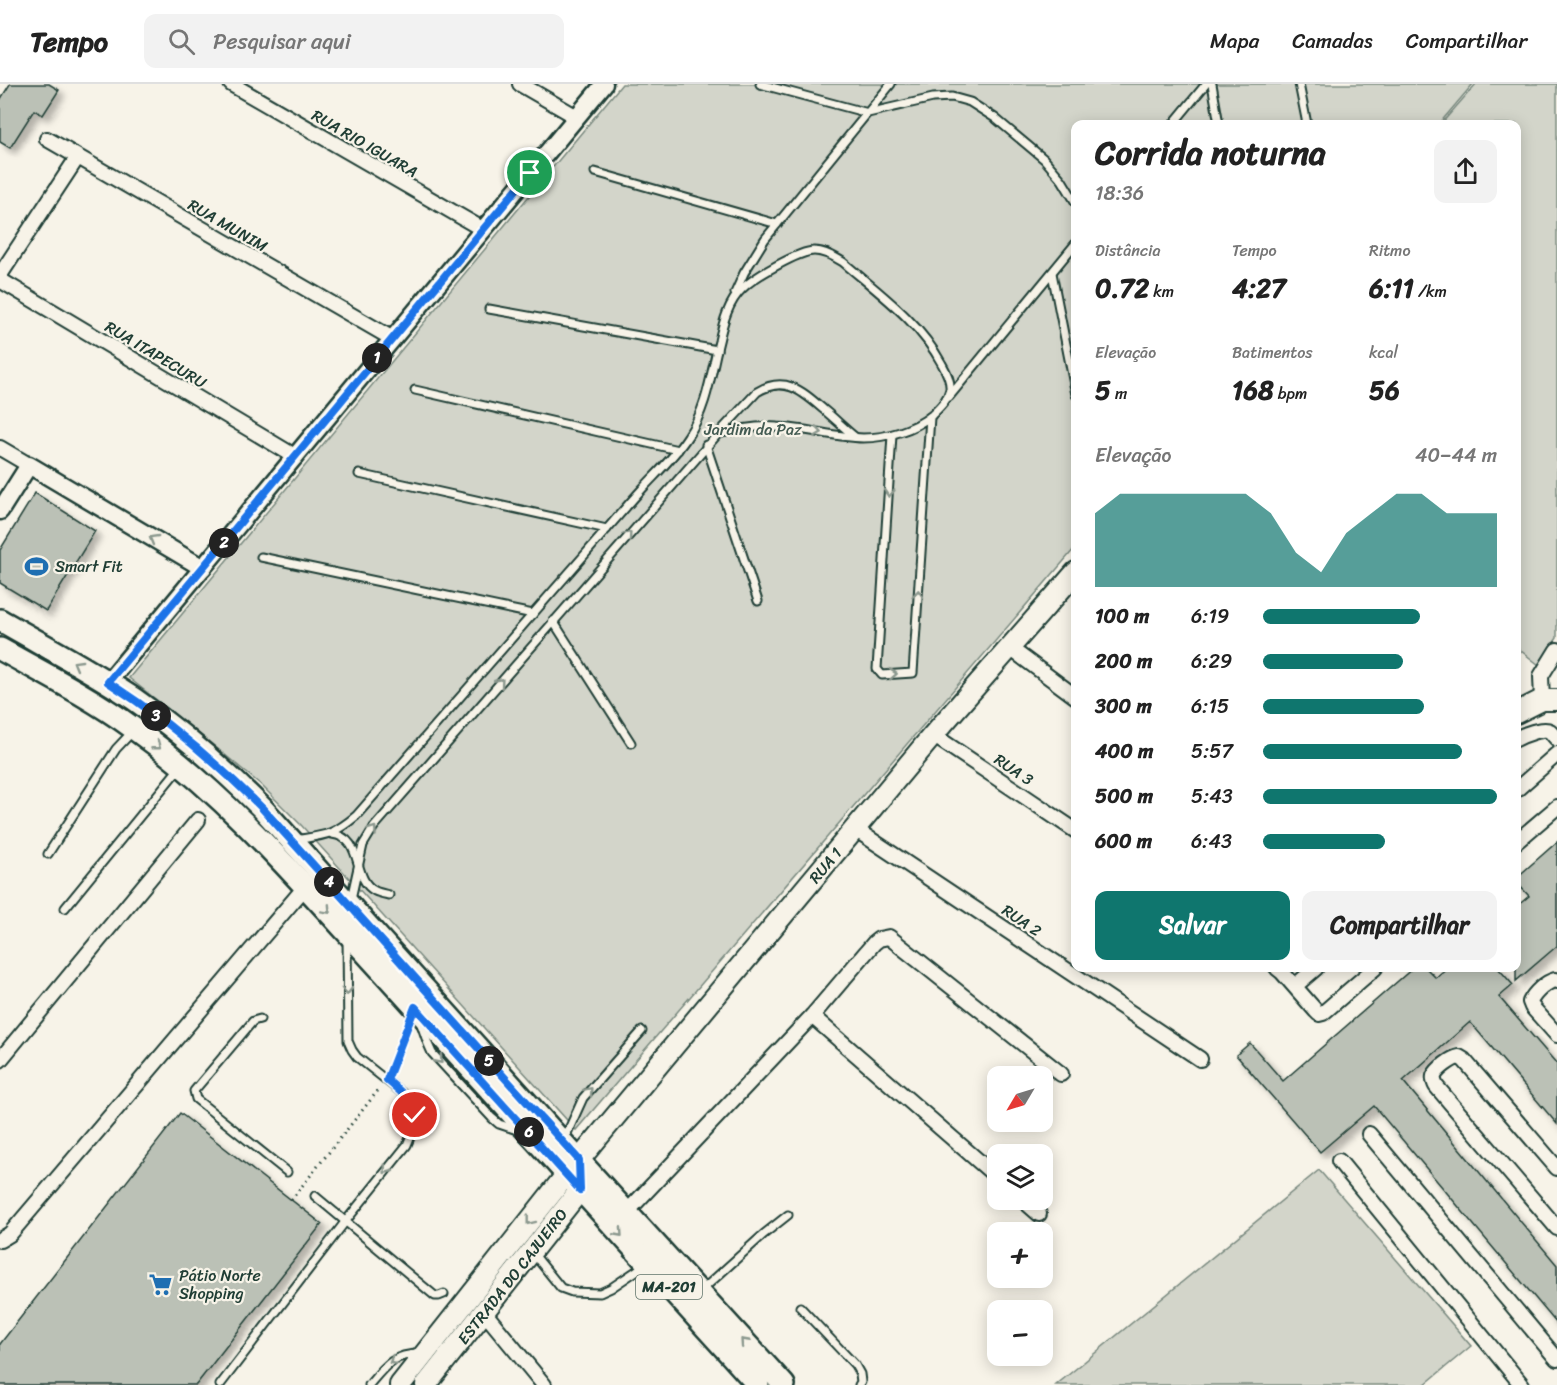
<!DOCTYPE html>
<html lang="pt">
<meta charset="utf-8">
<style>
:root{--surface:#fff;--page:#f2f2f2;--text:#222;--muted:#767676;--line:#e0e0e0;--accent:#0f766e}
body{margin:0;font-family:Sriracha,sans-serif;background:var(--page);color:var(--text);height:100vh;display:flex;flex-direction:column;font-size:22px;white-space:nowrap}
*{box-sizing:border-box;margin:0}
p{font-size:20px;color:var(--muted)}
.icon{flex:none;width:33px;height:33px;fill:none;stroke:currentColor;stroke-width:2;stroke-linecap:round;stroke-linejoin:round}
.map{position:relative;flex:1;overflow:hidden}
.drawer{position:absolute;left:1071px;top:36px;width:450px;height:852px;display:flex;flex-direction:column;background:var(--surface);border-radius:12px;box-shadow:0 3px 15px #0003}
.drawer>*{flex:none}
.needle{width:39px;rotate:232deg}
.fabs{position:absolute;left:987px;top:982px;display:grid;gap:12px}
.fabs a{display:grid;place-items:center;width:66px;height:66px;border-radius:12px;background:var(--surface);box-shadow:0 3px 15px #0003;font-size:30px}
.pin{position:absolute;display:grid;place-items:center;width:51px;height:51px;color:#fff;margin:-26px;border:3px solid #fff;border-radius:50%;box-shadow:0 2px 6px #0007}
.km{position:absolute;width:30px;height:30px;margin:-15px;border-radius:50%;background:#222;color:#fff;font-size:16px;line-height:30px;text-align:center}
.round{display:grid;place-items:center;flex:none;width:63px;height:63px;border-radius:12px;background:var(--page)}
.summary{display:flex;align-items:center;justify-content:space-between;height:102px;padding:0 24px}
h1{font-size:33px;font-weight:700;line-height:45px}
.metrics{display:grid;grid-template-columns:repeat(3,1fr);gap:9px;height:102px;padding:6px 24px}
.metrics div{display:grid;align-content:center}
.metrics b{font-size:26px;font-weight:700}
.metrics small{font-size:16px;font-weight:400}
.metrics p{font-size:16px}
.chart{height:168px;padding:12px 24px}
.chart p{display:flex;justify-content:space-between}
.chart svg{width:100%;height:108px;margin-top:6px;fill:var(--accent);opacity:.7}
.primary-button{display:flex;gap:12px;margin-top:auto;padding:12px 24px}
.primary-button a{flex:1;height:69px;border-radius:12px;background:var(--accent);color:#fff;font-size:24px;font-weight:700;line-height:69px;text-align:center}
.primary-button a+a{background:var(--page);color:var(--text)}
ul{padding:0 24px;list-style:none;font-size:20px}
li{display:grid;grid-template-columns:96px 72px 1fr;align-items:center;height:45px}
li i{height:15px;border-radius:8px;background:var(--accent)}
header{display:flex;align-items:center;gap:36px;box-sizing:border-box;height:84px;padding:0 30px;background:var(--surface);border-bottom:2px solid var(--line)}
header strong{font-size:28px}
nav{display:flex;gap:33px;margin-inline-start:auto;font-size:21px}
.search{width:420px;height:54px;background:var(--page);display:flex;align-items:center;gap:15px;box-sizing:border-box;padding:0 21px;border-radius:12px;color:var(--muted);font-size:22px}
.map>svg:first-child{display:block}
.green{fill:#d3d5ca;stroke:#79897f;stroke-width:1.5}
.building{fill:#bbc1b6;stroke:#1f3d34;stroke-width:1.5;filter:url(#shadow)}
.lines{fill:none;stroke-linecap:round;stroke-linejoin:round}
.service-casing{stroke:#1f3d34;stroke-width:11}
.minor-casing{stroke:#1f3d34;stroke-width:18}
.tertiary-casing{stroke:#1f3d34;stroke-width:21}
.secondary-casing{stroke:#1f3d34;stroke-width:24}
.primary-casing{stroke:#1f3d34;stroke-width:26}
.path{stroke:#1f3d34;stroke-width:3;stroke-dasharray:1.5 4.5;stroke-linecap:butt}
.service{stroke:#f7f3e8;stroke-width:7}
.minor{stroke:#f7f3e8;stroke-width:14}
.tertiary{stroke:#f7f3e8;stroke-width:16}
.secondary{stroke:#f7f3e8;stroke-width:20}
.primary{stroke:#f7f3e8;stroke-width:21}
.oneway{stroke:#8b988e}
.route-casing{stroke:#fff;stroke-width:12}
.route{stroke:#1a73e8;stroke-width:8}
.labels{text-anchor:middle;stroke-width:4.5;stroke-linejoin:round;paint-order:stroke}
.shield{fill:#f7f3e8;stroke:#60746a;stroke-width:1.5}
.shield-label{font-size:15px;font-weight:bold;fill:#1f3d34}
.street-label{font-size:16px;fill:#1f3d34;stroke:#f7f3e8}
.park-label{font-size:16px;fill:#435b52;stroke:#f7f3e8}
.poi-label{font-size:16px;fill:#1f3d34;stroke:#f7f3e8;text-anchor:start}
</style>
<header>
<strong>Tempo</strong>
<div class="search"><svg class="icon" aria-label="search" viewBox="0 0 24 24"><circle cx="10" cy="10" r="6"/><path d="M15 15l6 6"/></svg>Pesquisar aqui</div>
<nav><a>Mapa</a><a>Camadas</a><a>Compartilhar</a></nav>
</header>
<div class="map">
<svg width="1557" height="1301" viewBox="0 0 1557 1301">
<defs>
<filter id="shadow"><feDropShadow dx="5.5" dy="5.5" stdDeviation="3" flood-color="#0004"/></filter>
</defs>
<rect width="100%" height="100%" fill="#f7f3e8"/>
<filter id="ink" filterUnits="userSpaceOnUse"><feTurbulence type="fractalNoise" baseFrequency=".0167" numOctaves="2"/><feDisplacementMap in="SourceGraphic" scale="12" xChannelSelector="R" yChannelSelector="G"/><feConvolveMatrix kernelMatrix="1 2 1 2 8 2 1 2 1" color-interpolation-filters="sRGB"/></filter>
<g filter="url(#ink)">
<g class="green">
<path d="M 622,0 L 1473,0 L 1439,40 L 1076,40 L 1075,464 L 576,1046 L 302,742 L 260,700 L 212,660 L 129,594 Z"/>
<path d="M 1476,0 L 1557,0 L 1557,554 L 1539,581 L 1516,563 L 1516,40 L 1441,40 Z"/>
<path d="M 1319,1086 L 1471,1262 L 1424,1301 L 1056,1301 Z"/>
</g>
<g class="building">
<path d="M 10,0 L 49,0 L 59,6 L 43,31 L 34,26 L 10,64 L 0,58 L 0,16 Z"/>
<path d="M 35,409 L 95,447 L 46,527 L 0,499 L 0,466 Z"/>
<path d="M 1557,758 L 1557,862 L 1516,897 L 1516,823 L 1529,812 L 1516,798 L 1516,794 Z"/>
<path d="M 1413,884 L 1426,884 L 1436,894 L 1448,884 L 1498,884 L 1513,901 L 1499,913 L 1557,980 L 1557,1040 L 1470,938 L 1403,997 L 1557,1181 L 1557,1240 L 1374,1022 L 1320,1068 L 1236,971 L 1250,959 L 1283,997 Z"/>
<path d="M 180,1029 L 322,1140 L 196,1301 L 0,1301 L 0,1260 Z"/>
</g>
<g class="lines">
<defs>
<g id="service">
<path d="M 760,0 L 868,29 L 933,14 L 952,13 L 970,18 L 995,34 L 1044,75 L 1062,96 L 1076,119"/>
<path d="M 1212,0 L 1219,40"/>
<path d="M 1299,0 L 1307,40"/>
<path d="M 1173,40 L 1206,0"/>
<path d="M 595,88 L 777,140"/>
<path d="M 1052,189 L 1076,311"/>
<path d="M 735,209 L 744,189 L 765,155 L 891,0"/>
<path d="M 489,225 L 717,266"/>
<path d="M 415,306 L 678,366"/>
<path d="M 949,313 L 1076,159"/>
<path d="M 718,350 L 757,308 C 785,291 802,307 823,325 C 834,334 844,344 855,353"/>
<path d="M 892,351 L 877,585 L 882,591 L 913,589 L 930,333"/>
<path d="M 706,361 L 758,517"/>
<path d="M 359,390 L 607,445"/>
<path d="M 261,473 L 533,530"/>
<path d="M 553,537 L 631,659"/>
<path d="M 332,750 C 365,754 351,795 375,807 C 379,809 385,810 389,811"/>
<path d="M 295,756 C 325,751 332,752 356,732 C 431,646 506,561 581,475 C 602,451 622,427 644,403 C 659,387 676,371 688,352 C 707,324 711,289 719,257 C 723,239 728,218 743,204 C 754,193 799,167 814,167 C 825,167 835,173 843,178 C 879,209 919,237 942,280 C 946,287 951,296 950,305 C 948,316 939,324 932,331 C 914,346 886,354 863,354 C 834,353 806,344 777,343 C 758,341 737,345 718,350 L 374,743 L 363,761 L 351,815"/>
<path d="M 48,770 L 116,665 L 133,647"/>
<path d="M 65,824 L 180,683"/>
<path d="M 260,935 L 253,937 L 194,1007 L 196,1015 L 287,1088"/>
<path d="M 421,940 L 428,960 L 432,969 L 492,1034 L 499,1040 L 520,1047"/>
<path d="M 564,1056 L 583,1014 L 642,947"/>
<path d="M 315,1112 L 435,1212 L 439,1212 L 444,1210"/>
<path d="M 532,1168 L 561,1204 L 572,1208 L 600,1209 L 611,1204 L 645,1181"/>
<path d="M 701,1207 L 764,1150 L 788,1131"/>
<path d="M 800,1223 L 855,1281 L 860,1290 L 861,1298 L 859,1301"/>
<path d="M 220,1301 L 345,1138 L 407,1061 L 414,1044 L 415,1031 L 411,1020 L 406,1012 L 357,973 L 352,966 L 348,957 L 347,854"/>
<path d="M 369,1301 C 385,1282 393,1270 419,1270"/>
</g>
<g id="minor">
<path d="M 231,0 L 484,146"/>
<path d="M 520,0 L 577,33"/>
<path d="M 47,55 L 393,255"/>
<path d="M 0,191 L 77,74"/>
<path d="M 0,196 L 296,373"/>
<path d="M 0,364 L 29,381"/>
<path d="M 1010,564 L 1076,613"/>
<path d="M 1542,616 L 1541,592 L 1557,566"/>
<path d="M 933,651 L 1076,747"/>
<path d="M 1516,655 C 1523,651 1543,643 1550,647 C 1552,649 1555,653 1557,655"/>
<path d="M 1516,706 L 1557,670"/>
<path d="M 855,745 L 1200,975"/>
<path d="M 1516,758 L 1557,723"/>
<path d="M 1277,884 L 1282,888 L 1316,927 L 1319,930 L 1323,929 L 1375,884"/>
<path d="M 1557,897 L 1555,896 C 1546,898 1534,909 1530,918 L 1532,923 L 1557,951"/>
<path d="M 1295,902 L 1316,884"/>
<path d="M 812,932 L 998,1094"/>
<path d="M 0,976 L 198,736"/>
<path d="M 1369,1050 L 1557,1275"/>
<path d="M 1339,1077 L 1522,1301"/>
<path d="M 1557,1084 L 1464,976 L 1459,973 C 1452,974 1437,985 1434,992 C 1433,996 1434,997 1436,1002 L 1557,1144"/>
<path d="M 1023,1116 L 1039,1130"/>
<path d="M 626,1129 L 812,932 L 874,859 L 879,855 L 889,853 L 1061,990"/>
<path d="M 0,1156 L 10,1150 L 305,803"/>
<path d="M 484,1228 L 544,1301"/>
</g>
<g id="tertiary">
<path d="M 0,427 L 29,381 L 203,484"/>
<path d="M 108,598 L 604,0"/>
</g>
<g id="secondary">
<path d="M 1516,629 L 1542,616 L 1557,616"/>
<path d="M 400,1301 L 566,1091"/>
<path d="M 426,1301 L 580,1106 L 579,1076 L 933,651 L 1076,488"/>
</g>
<g id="primary">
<path d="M 0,536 C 45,562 91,586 134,615 C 180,647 222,684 262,724 L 563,1059 L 784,1301"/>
<path d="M 0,565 C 45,590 92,614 133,644 C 229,712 305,803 385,890 C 510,1026 633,1164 758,1301"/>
</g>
</defs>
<use href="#service" class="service-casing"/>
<use href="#minor" class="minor-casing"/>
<use href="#tertiary" class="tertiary-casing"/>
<use href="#secondary" class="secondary-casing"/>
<use href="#primary" class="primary-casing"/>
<g class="path">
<path d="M 391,985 L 408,941"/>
<path d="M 291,1116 L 380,1004"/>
</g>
<use href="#service" class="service"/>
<use href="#minor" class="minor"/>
<use href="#tertiary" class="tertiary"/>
<use href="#secondary" class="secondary"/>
<use href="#primary" class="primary"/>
</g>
<defs><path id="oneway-chevron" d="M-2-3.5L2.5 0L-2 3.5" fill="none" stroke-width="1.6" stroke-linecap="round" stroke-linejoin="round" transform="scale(1.5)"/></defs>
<g class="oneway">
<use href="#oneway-chevron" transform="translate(818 348) rotate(8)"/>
<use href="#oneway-chevron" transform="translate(889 409) rotate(94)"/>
<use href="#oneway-chevron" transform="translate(628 451) rotate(-49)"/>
<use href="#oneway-chevron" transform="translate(153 455) rotate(-150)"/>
<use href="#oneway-chevron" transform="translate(918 510) rotate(-86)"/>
<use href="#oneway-chevron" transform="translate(77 580) rotate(-150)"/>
<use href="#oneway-chevron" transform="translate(893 590) rotate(-3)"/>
<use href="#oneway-chevron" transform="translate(500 598) rotate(-49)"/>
<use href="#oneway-chevron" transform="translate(157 662) rotate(38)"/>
<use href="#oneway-chevron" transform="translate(373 746) rotate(-55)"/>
<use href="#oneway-chevron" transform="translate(327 826) rotate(47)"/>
<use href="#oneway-chevron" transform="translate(347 907) rotate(89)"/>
<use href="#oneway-chevron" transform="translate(439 976) rotate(48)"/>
<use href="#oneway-chevron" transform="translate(589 1007) rotate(-50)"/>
<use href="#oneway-chevron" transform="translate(387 1086) rotate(129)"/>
<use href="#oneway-chevron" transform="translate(530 1137) rotate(128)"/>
<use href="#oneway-chevron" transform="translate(619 1149) rotate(48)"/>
<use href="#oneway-chevron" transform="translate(744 1258) rotate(-132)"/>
<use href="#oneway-chevron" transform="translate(393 1277) rotate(148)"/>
</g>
</g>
<g class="lines" filter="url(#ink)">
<defs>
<path id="route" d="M 415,1031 C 409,1013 401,1008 387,996 L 415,923 L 580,1106 L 579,1076 L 262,724 C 215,677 164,634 108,598 L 530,89"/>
</defs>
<use href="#route" class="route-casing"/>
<use href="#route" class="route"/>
</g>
<defs>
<symbol id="stadium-bare" viewBox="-9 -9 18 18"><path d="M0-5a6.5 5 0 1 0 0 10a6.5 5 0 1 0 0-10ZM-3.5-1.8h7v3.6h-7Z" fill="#1f6fb2" stroke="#f7f3e8" stroke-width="2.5" paint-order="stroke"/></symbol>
<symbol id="supermarket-bare" viewBox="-9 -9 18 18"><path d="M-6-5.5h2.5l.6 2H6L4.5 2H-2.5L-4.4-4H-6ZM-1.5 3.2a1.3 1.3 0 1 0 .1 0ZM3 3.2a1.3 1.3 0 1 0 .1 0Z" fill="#1f6fb2" stroke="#f7f3e8" stroke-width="2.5" paint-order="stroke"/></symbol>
</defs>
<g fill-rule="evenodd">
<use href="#stadium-bare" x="20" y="466" width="33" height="33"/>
<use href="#supermarket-bare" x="144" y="1184" width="33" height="33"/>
</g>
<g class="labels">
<rect class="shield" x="636" y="1191" width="66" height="24" rx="4.5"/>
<g class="shield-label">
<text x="669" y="1208">MA-201</text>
</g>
<g class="street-label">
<text transform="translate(365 59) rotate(30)" y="6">RUA RIO IGUARA</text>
<text transform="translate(228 141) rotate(30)" y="6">RUA MUNIM</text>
<text transform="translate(156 270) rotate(31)" y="6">RUA ITAPECURU</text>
<text transform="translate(1014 685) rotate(34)" y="6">RUA 3</text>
<text transform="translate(825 781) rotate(-50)" y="6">RUA 1</text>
<text transform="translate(1022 836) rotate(34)" y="6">RUA 2</text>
<text transform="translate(512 1192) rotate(-52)" y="6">ESTRADA DO CAJUEIRO</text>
</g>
<g class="park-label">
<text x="753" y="351">Jardim da Paz</text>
</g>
<g class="poi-label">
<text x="55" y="488">Smart Fit</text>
<text x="179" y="1197">Pátio Norte<tspan x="179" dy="18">Shopping</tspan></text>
</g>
</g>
</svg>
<div class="fabs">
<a><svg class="needle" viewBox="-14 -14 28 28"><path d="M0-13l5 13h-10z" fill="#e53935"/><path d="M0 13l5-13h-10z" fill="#767676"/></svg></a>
<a><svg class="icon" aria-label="layers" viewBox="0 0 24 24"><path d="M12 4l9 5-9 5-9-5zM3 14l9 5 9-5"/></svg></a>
<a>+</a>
<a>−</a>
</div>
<div class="pin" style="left:530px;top:89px;background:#1e9e55"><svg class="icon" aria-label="arrive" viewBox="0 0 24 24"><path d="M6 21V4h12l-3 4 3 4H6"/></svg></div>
<div class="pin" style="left:415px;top:1031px;background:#d93025"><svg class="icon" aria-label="check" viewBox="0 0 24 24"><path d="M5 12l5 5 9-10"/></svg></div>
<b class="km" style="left:377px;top:274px">1</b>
<b class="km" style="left:224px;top:459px">2</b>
<b class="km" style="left:156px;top:632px">3</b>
<b class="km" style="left:329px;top:798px">4</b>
<b class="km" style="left:489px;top:977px">5</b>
<b class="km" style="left:529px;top:1048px">6</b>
<section class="drawer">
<div class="summary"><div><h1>Corrida noturna</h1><p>18:36</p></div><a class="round"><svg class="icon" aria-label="share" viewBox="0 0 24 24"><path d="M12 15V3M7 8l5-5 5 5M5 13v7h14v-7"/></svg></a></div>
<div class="metrics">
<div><p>Distância</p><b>0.72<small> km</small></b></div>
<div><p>Tempo</p><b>4:27</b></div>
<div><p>Ritmo</p><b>6:11<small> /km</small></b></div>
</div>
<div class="metrics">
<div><p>Elevação</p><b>5<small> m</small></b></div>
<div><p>Batimentos</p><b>168<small> bpm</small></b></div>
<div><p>kcal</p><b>56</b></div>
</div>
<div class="chart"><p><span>Elevação</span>40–44 m</p>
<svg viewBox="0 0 160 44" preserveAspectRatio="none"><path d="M0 44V14L10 6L20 6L30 6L40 6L50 6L60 6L70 14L80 30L90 38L100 22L110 14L120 6L130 6L140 14L150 14L160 14V44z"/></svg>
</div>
<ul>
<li><b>100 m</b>6:19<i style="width:67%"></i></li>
<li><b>200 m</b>6:29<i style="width:60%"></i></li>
<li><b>300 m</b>6:15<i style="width:69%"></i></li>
<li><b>400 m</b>5:57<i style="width:85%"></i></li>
<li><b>500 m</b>5:43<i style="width:100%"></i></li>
<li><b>600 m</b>6:43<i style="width:52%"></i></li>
</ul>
<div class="primary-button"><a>Salvar</a><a>Compartilhar</a></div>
</section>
</div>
